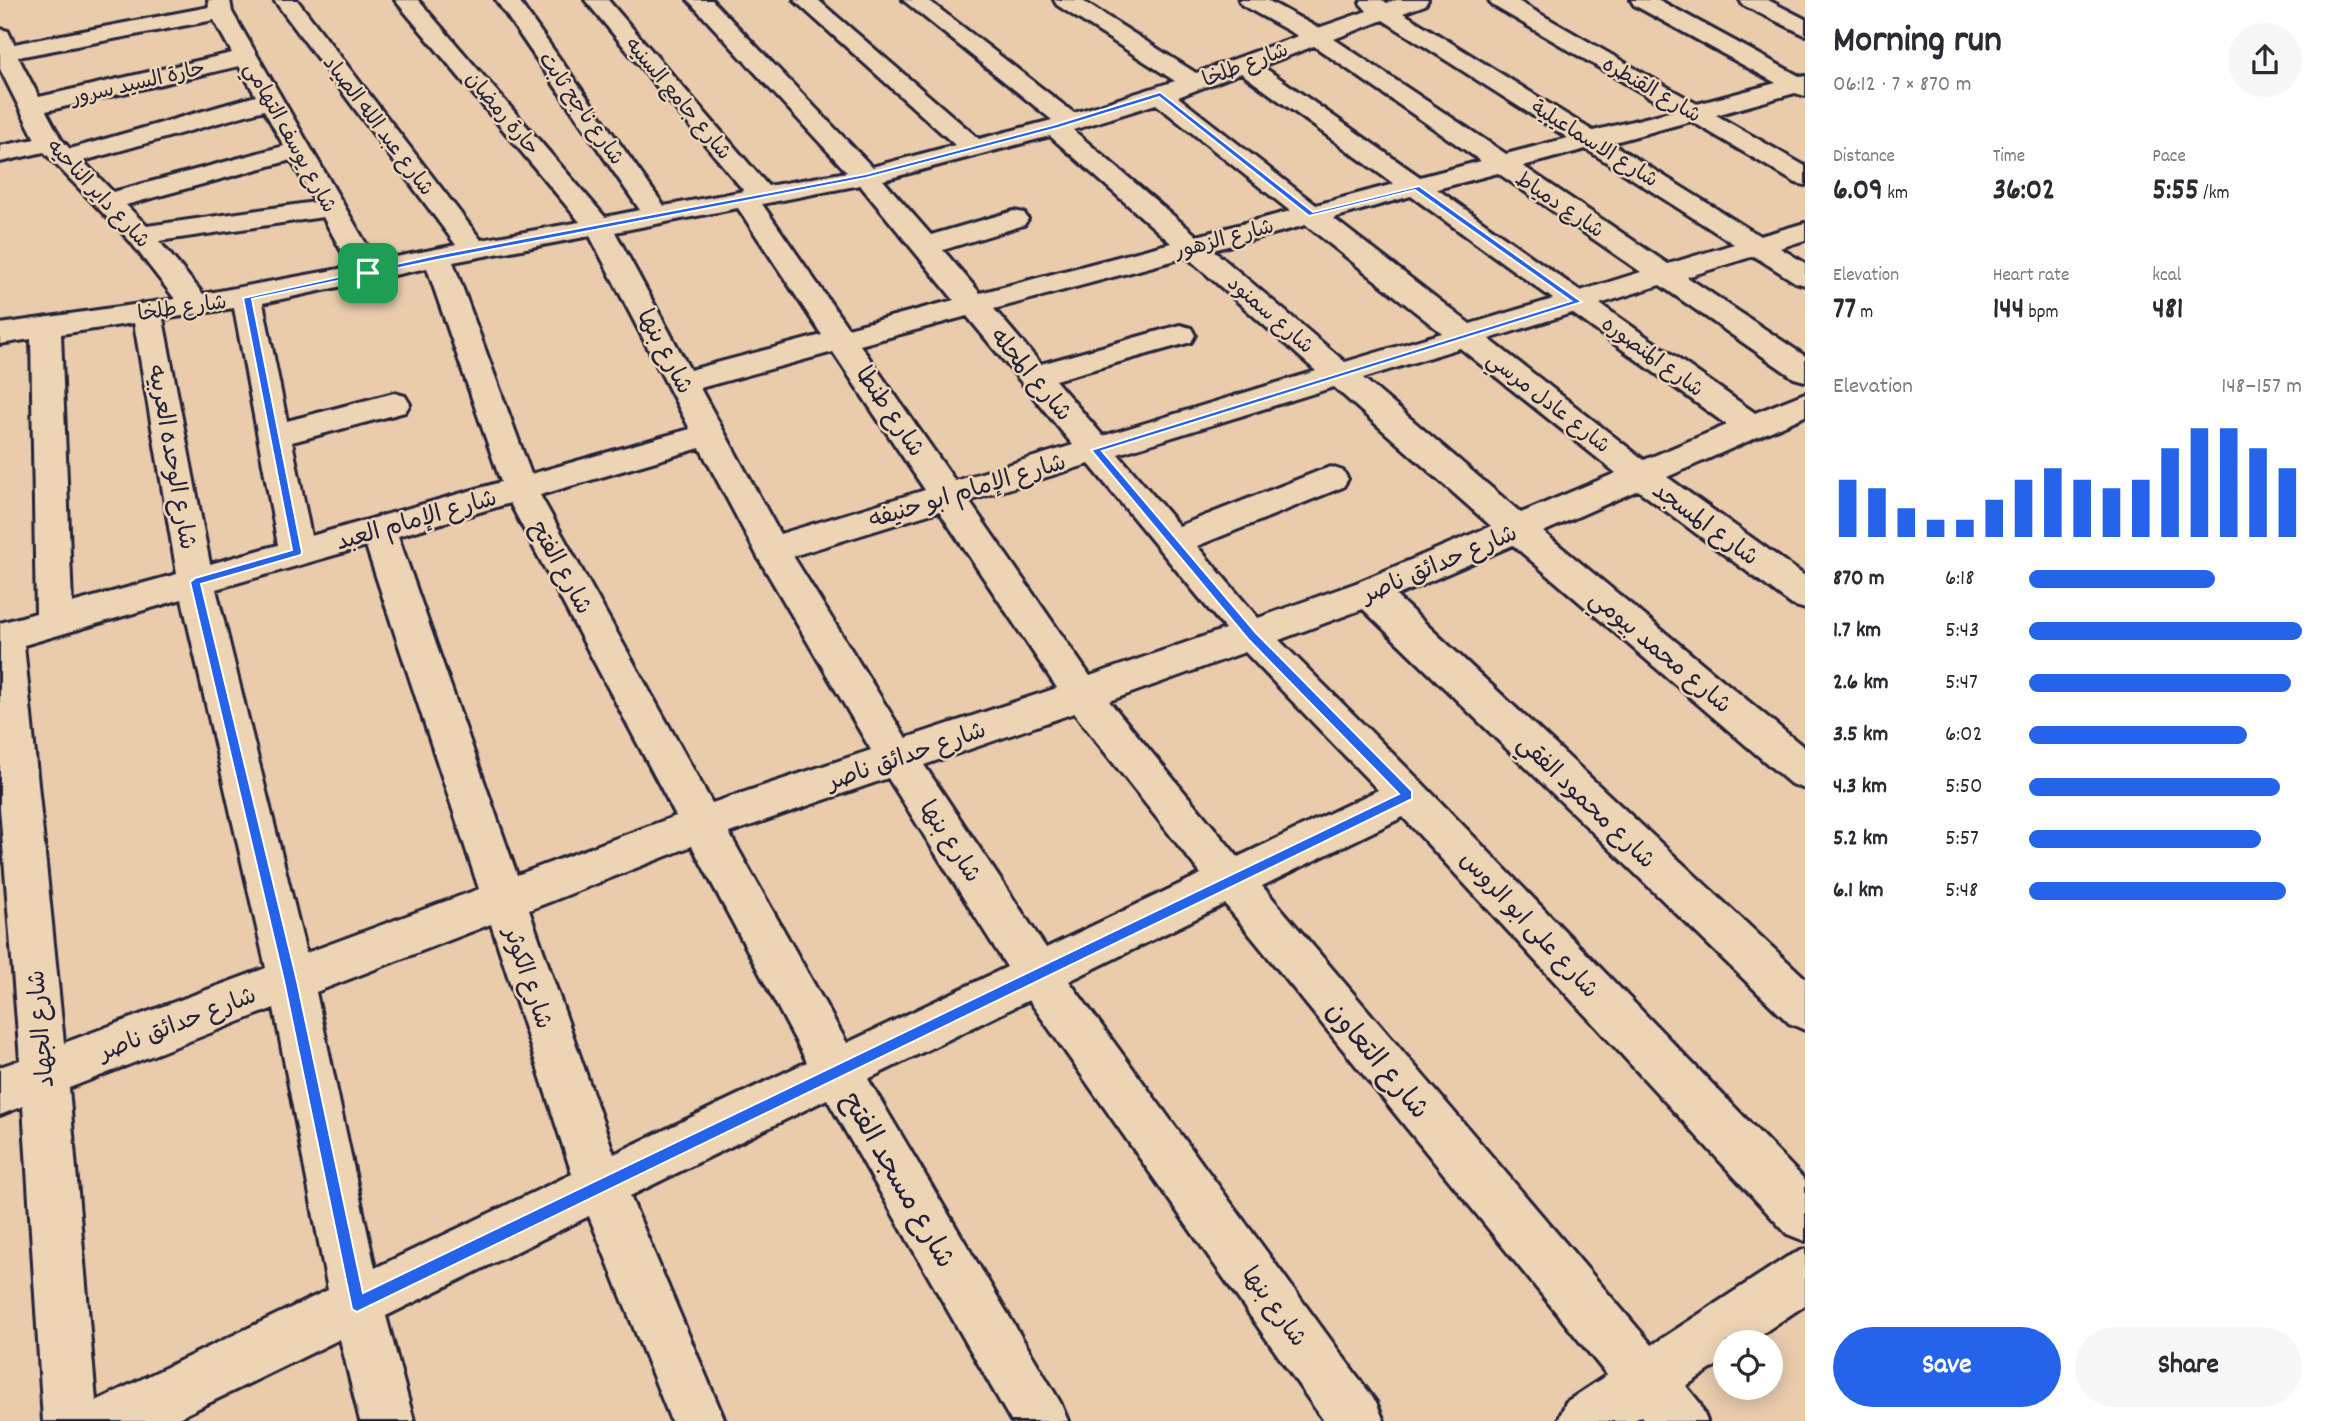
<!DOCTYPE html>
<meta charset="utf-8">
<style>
:root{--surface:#fff;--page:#f7f7f7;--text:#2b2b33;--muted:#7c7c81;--accent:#2563eb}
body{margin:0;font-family:Dekko,"Playpen Sans Arabic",sans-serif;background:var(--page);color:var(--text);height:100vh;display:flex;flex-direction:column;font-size:26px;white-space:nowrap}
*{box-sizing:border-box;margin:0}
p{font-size:23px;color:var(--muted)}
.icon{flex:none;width:38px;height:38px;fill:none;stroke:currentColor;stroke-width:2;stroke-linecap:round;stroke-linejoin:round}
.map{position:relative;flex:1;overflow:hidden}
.sheet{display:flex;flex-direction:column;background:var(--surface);width:525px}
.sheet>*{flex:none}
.tools{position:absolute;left:1713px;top:1330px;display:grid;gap:14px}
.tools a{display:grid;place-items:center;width:70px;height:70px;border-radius:50%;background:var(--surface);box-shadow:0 4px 18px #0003;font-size:35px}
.pin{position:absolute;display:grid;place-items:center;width:60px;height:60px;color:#fff;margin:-30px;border-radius:14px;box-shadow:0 4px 10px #0006}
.round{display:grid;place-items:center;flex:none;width:74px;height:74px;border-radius:37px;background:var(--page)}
.summary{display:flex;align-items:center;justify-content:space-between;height:119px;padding:0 28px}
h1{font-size:38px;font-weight:700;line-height:52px}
.stats{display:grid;grid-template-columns:repeat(3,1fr);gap:10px;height:119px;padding:7px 28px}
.stats div{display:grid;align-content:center}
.stats b{font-size:30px;font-weight:700}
.stats small{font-size:19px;font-weight:400}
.stats p{font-size:19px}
.chart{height:196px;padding:14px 28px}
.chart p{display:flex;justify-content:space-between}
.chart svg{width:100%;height:126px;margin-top:7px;stroke:var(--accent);stroke-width:6}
.button{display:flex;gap:14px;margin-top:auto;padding:14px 28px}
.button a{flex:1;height:80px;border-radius:42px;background:var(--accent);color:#fff;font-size:28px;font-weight:700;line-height:80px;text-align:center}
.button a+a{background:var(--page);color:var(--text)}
ul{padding:0 28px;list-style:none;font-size:23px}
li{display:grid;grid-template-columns:112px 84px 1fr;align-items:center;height:52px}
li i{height:18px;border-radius:9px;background:var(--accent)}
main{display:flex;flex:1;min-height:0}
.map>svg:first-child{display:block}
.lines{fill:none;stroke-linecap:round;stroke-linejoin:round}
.minor-casing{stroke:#22223b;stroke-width:6}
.minor{fill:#edd4b5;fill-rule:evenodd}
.route{fill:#2563eb;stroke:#fff;stroke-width:2;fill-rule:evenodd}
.labels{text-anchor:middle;stroke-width:5;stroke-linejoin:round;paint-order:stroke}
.far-street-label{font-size:21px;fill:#22223b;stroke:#edd4b5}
.street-label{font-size:24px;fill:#22223b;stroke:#edd4b5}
.near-street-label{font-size:28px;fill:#22223b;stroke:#edd4b5}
</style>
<main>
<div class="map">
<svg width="1805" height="1421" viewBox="0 0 1805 1421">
<rect width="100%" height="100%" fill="#eaccad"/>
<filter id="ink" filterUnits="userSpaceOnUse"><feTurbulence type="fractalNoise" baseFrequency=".0143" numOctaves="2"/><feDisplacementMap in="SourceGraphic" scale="14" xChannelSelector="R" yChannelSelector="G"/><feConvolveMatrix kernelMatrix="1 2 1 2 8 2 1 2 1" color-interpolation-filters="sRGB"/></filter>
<g filter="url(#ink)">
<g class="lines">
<defs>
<g id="minor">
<path d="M 208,0 L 230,0 L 232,12 L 376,261 L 456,245 L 274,0 L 297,0 L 481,240 L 580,222 L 395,0 L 418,0 L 605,217 L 640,210 L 496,0 L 518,0 L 664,206 L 744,191 L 585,0 L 608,0 L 768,186 L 847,172 L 688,0 L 712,0 L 872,167 L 955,145 L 794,0 L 818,0 L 979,139 L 1052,120 L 903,0 L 928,0 L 1074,113 L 1175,81 L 1057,5 L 1054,0 L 1081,0 L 1196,73 L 1298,36 L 1242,5 L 1239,0 L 1267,0 L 1318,28 L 1367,11 L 1360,3 L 1362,0 L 1382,0 L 1387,3 L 1396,0 L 1428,0 L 1425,5 L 1403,13 L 1593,131 L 1673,111 L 1492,5 L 1489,0 L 1516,0 L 1697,104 L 1776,83 L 1634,5 L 1631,0 L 1659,0 L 1801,77 L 1805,76 L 1805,96 L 1795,93 L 1716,115 L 1805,166 L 1805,185 L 1796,183 L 1691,121 L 1611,143 L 1760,236 L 1805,223 L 1805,240 L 1780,248 L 1805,263 L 1805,285 L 1795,282 L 1754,256 L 1687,277 L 1805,356 L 1805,381 L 1794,378 L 1660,285 L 1600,304 L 1755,413 L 1805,393 L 1805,416 L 1667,477 L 1805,576 L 1805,609 L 1792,605 L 1638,490 L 1543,532 L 1805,748 L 1805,789 L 1791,784 L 1513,545 L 1396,596 L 1805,978 L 1805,1030 L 1789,1023 L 1363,609 L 1279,640 L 1422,783 L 1805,1180 L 1805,1241 L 1787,1234 L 1403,817 L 1262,886 L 1652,1345 L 1787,1257 L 1805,1249 L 1805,1305 L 1750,1342 L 1726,1342 L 1726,1359 L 1686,1386 L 1699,1402 L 1707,1421 L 1645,1421 L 1641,1416 L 1633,1421 L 1558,1421 L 1566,1402 L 1607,1375 L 1225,904 L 1069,981 L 1376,1402 L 1384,1421 L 1324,1421 L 1029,1000 L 868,1079 L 1060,1402 L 1068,1421 L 1011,1421 L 827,1099 L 630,1196 L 725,1421 L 671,1421 L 589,1216 L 386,1316 L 414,1421 L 360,1421 L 340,1339 L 172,1421 L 43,1421 L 23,1106 L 0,1115 L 0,1067 L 20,1060 L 0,808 L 0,623 L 36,613 L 31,339 L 0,344 L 0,324 L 175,299 L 130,241 L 44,152 L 0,162 L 0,146 L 35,139 L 0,69 L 0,29 L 8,31 L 14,44 L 209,7 ZM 214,20 L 232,53 L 39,97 L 18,57 ZM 1383,20 L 1568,138 L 1506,154 L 1334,39 ZM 1314,46 L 1481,161 L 1420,177 L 1262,66 ZM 239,66 L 256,96 L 70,149 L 61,139 L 46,111 ZM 1241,73 L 1394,184 L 1316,205 L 1178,97 ZM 1156,104 L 1290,211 L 1197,236 L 1073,130 ZM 264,110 L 284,146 L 113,192 L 83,161 ZM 1050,136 L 1171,243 L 980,293 L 943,250 L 1024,225 L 1028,219 L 1024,213 L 1014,211 L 931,235 L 883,180 ZM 1586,149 L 1734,244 L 1668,264 L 1523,166 ZM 291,160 L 315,202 L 147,226 L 126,205 ZM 1498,173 L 1641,272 L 1580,291 L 1437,189 ZM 860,185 L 954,300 L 848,328 L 762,204 ZM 1411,196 L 1553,299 L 1470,324 L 1333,218 ZM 738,208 L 822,335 L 690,370 L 615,232 ZM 323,217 L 350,267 L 203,294 L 159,241 ZM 1306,225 L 1442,333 L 1345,362 L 1213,250 ZM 590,236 L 690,429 L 531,474 L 453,262 ZM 1187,257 L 1316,371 L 1103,436 L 1055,380 L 1191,342 L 1195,335 L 1191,328 L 1180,325 L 1041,364 L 994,309 ZM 427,268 L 501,482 L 311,536 L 292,442 L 405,412 L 410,404 L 405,396 L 394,393 L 287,421 L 263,303 ZM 234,308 L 278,545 L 210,564 L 163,319 ZM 1572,313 L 1727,425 L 1644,460 L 1489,339 ZM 967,316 L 1073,445 L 955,481 L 860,345 ZM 134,323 L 177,574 L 72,603 L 61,334 ZM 1460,348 L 1616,473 L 1521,513 L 1363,378 ZM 833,352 L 925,490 L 780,534 L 700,388 ZM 1334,387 L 1491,526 L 1356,583 L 1258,618 L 1197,546 L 1343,487 L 1348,479 L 1343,471 L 1331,467 L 1319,471 L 1179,526 L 1118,454 ZM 700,448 L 759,559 L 871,750 L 712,803 L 540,495 ZM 1089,464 L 1225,629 L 1090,676 L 969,501 ZM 510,503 L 676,816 L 517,875 L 398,536 ZM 939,511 L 1057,688 L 906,738 L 793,556 ZM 366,546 L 479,889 L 306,953 L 216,589 ZM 182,599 L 266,968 L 64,1043 L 24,645 ZM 1245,652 L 1378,790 L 1238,857 L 1109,701 ZM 1074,713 L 1201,874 L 1046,948 L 924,765 ZM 888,778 L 1007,967 L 847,1043 L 729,833 ZM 692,846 L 807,1062 L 614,1154 L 529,910 ZM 491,924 L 572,1174 L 375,1268 L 316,992 ZM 274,1008 L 328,1290 L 96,1401 L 69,1088 Z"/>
<path d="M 1740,0 L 1768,0 L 1805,19 L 1805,35 L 1743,5 Z"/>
</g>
</defs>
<use href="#minor" class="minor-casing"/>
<use href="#minor" class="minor"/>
</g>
</g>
<path class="route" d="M 1160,92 L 1313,212 L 1419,186 L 1582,302 L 1102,451 L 1256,633 L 1412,791 L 1412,799 L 363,1309 L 357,1312 L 352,1309 L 284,981 L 190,582 L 195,578 L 292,550 L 243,298 L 437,255 L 866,174 L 1053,125 ZM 1159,97 L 1309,216 L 1415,190 L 1571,301 L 1091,450 L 1248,639 L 1399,794 L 363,1293 L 297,981 L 201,584 L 301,555 L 302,552 L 252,299 L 437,260 L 866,178 L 1058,128 Z"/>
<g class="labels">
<g class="far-street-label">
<text transform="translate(1245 64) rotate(-21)" y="7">شارع طلخا</text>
<text transform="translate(138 82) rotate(-13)" y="7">حارة السيد سرور</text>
<text transform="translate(1652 89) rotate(30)" y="7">شارع القنطره</text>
<text transform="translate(679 98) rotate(50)" y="7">شارع جامع السنيه</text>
<text transform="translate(582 108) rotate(55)" y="7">شارع ناجح ثابت</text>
<text transform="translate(503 113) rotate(50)" y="7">حارة رمضان</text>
<text transform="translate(379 125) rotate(53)" y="7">شارع عبد الله الصياد</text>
<text transform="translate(291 137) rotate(61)" y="7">شارع يوسف التهامي</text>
<text transform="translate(1595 143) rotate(32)" y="7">شارع الاسماعيلية</text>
<text transform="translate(99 193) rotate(47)" y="7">شارع داير الناحيه</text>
<text transform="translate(1560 204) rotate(34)" y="7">شارع دمياط</text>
<text transform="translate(1224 238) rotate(-15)" y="7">شارع الزهور</text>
<text transform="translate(182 307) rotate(-8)" y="7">شارع طلخا</text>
<text transform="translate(1271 314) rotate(41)" y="7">شارع سمنود</text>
<text transform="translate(1653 356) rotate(36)" y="7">شارع المنصوره</text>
<text transform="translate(1549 402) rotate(38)" y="7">شارع عادل مرسي</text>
</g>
<g class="street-label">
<text transform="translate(666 351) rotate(62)" y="8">شارع بنها</text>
<text transform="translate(1032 374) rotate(50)" y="8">شارع المحله</text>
<text transform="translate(891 411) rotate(56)" y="8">شارع طنطا</text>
<text transform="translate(173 457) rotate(80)" y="8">شارع الوحده العربيه</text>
<text transform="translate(967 490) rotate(-17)" y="8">شارع الإمام ابو حنيفه</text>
<text transform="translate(416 519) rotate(-16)" y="8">شارع الإمام العبد</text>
<text transform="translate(1706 523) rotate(36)" y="8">شارع المسجد</text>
<text transform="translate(1439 563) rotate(-23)" y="8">شارع حدائق ناصر</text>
<text transform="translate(562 567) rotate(61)" y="8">شارع الفتح</text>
<text transform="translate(1661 651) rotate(40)" y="8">شارع محمد بيومي</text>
<text transform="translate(906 755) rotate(-19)" y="8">شارع حدائق ناصر</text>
<text transform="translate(1587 801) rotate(44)" y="8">شارع محمود الفقي</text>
<text transform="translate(951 841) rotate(57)" y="8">شارع بنها</text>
<text transform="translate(1530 924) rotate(47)" y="8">شارع على ابو الروس</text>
<text transform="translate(529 978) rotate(71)" y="8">شارع الكوثر</text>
<text transform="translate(177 1023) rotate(-21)" y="8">شارع حدائق ناصر</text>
<text transform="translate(40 1029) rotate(-95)" y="8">شارع الجهاد</text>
<text transform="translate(1275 1306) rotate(54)" y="8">شارع بنها</text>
</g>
<g class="near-street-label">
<text transform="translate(1379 1059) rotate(50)" y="10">شارع التعاون</text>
<text transform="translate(900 1179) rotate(60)" y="10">شارع مسجد الفتح</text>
</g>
</g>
</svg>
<div class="tools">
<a><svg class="icon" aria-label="locate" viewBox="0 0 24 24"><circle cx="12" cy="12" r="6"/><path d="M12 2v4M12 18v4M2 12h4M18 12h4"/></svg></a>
</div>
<div class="pin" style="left:368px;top:273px;background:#1e9e55"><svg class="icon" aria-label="arrive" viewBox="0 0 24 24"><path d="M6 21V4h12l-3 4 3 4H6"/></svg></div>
</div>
<section class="sheet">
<div class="summary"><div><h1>Morning run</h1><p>06:12 · 7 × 870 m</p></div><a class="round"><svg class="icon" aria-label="share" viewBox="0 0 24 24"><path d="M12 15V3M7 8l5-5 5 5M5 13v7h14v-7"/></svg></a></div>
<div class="stats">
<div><p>Distance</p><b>6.09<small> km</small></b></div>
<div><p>Time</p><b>36:02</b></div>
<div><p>Pace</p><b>5:55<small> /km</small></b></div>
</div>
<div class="stats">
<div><p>Elevation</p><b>77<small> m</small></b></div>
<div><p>Heart rate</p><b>144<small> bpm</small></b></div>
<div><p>kcal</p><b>481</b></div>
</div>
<div class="chart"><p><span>Elevation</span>148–157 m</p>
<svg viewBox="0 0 160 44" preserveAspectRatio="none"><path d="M5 44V24M15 44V27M25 44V34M35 44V38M45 44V38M55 44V31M65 44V24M75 44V20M85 44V24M95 44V27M105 44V24M115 44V13M125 44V6M135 44V6M145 44V13M155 44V20"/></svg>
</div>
<ul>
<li><b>870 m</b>6:18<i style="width:68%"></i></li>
<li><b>1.7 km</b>5:43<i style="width:100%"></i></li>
<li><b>2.6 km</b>5:47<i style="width:96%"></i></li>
<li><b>3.5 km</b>6:02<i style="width:80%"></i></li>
<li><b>4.3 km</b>5:50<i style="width:92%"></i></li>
<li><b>5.2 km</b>5:57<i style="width:85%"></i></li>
<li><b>6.1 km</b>5:48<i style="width:94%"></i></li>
</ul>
<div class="button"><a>Save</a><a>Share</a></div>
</section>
</main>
